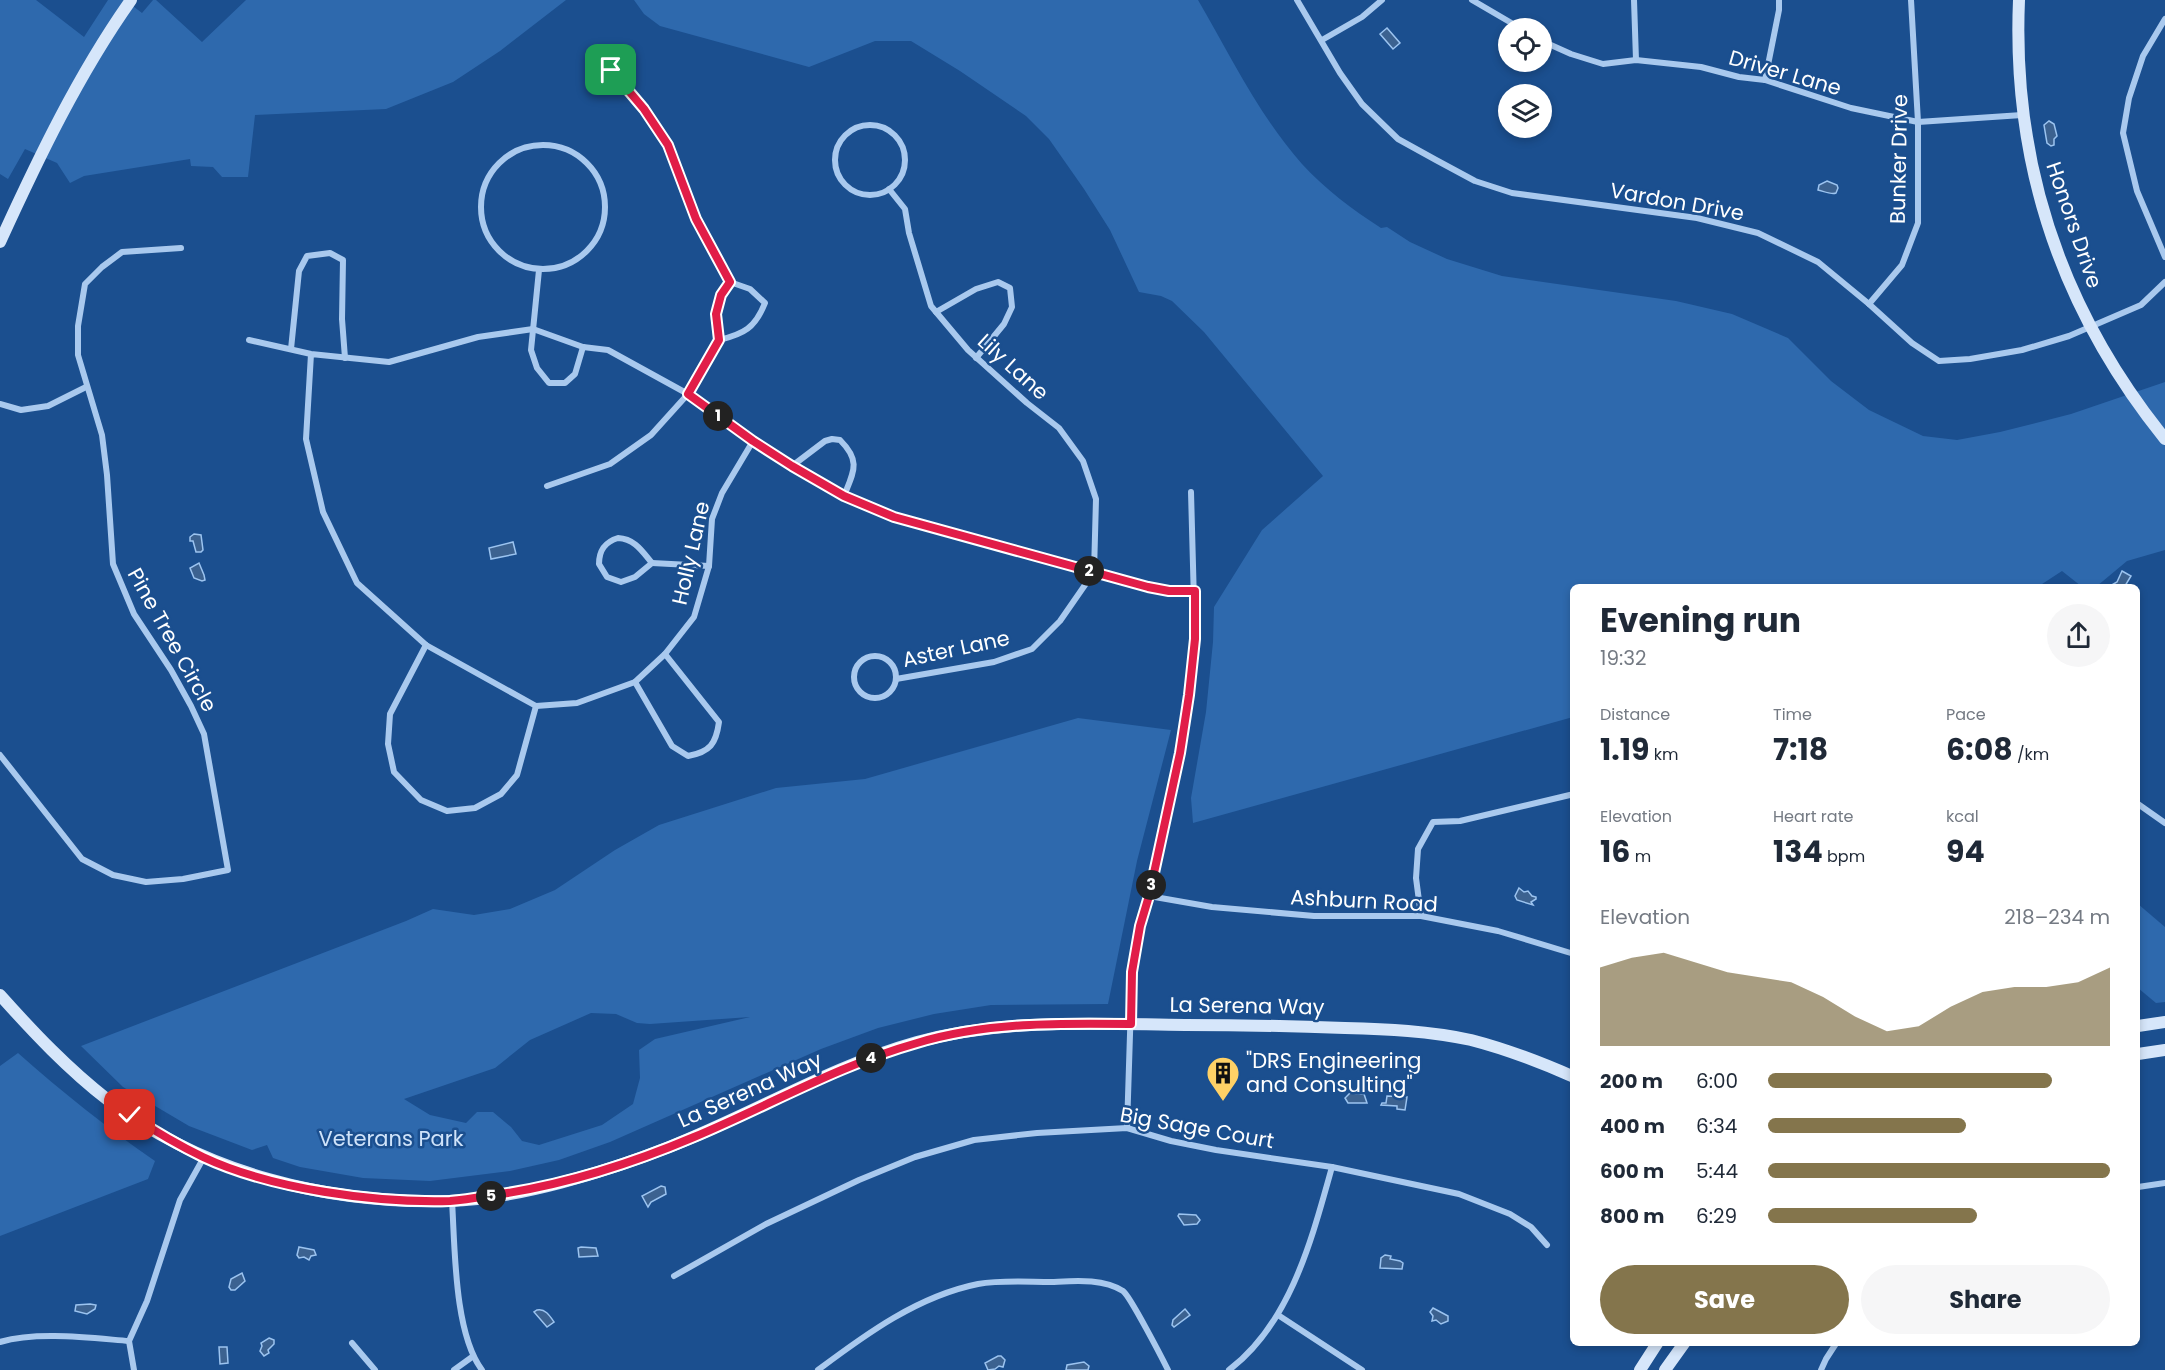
<!DOCTYPE html>
<meta charset="utf-8">
<style>
:root{--surface:#fff;--page:#f6f6f7;--text:#1f2937;--muted:#747a83;--accent:#84754c}
body{margin:0;font-family:Poppins,sans-serif;background:var(--page);color:var(--text);height:100vh;display:flex;flex-direction:column;font-size:22px;white-space:nowrap}
*{box-sizing:border-box;margin:0}
p{font-size:20px;color:var(--muted)}
.icon{flex:none;width:33px;height:33px;fill:none;stroke:currentColor;stroke-width:2;stroke-linecap:round;stroke-linejoin:round}
.map{position:relative;flex:1;overflow:hidden}
.side{position:absolute;left:1570px;top:584px;width:570px;height:762px;display:flex;flex-direction:column;background:var(--surface);border-radius:9px;box-shadow:0 3px 9px #0003}
.side>*{flex:none}
.controls{position:absolute;left:1498px;top:18px;display:grid;gap:12px}
.controls a{display:grid;place-items:center;width:54px;height:54px;border-radius:50%;background:var(--surface);box-shadow:0 3px 9px #0003;font-size:30px}
.pin{position:absolute;display:grid;place-items:center;width:51px;height:51px;color:#fff;margin:-26px;border-radius:12px;box-shadow:0 3px 9px #0006}
.km{position:absolute;width:30px;height:30px;margin:-15px;border-radius:50%;background:#222;color:#fff;font-size:16px;line-height:30px;text-align:center}
.round{display:grid;place-items:center;flex:none;width:63px;height:63px;border-radius:32px;background:var(--page)}
.head{display:flex;align-items:center;justify-content:space-between;height:102px;padding:0 30px}
h1{font-size:33px;font-weight:700;line-height:45px}
.metrics{display:grid;grid-template-columns:repeat(3,1fr);gap:9px;height:102px;padding:6px 30px}
.metrics div{display:grid;align-content:center}
.metrics b{font-size:30px;font-weight:700}
.metrics small{font-size:16px;font-weight:400}
.metrics p{font-size:16px}
.chart{height:168px;padding:12px 30px}
.chart p{display:flex;justify-content:space-between}
.chart svg{width:100%;height:108px;margin-top:6px;fill:var(--accent);opacity:.7}
.button{display:flex;gap:12px;margin-top:auto;padding:12px 30px}
.button a{flex:1;height:69px;border-radius:36px;background:var(--accent);color:#fff;font-size:24px;font-weight:700;line-height:69px;text-align:center}
.button a+a{background:var(--page);color:var(--text)}
ul{padding:0 30px;list-style:none;font-size:20px}
li{display:grid;grid-template-columns:96px 72px 1fr;align-items:center;height:45px}
li i{height:15px;border-radius:8px;background:var(--accent)}
.map>svg:first-child{display:block}
.green{fill:#2e69ad;fill-rule:evenodd}
.water{fill:#3c6290;stroke:#9cc4f0;stroke-width:1.5}
.lines{fill:none;stroke-linecap:round;stroke-linejoin:round}
.street{stroke:#a9c9ee;stroke-width:6}
.secondary{stroke:#d6e6fa;stroke-width:12}
.route-casing{stroke:#fff;stroke-width:12}
.route{stroke:#e11d48;stroke-width:8}
.labels{text-anchor:middle;stroke-width:5;stroke-linejoin:round;paint-order:stroke}
.street-label{font-size:21px;fill:#fff;stroke:#1b4f8f}
.poi-label{font-size:21px;fill:#fff;stroke:#1b4f8f;text-anchor:start}
.park-label{font-size:21px;fill:#cfe3fa;stroke:#1b4f8f}
</style>
<div class="map">
<svg width="2165" height="1370" viewBox="0 0 2165 1370">
<rect width="100%" height="100%" fill="#1b4f8f"/>
<g class="green">
<path d="M 0,0 L 36,0 L 84,37 L 108,0 L 125,0 L 142,13 L 153,0 L 156,0 L 202,42 L 246,0 L 566,0 L 500,51 L 453,82 L 386,109 L 255,115 L 248,177 L 222,177 L 213,167 L 191,166 L 190,159 L 84,176 L 70,183 L 57,163 L 25,149 L 8,179 L 0,174 Z"/>
<path d="M 634,0 L 1198,0 C 1230,55 1260,117 1302,164 C 1325,189 1353,210 1381,228 L 1387,227 L 1410,242 L 1447,259 L 1502,276 L 1676,301 L 1732,314 L 1788,338 L 1831,381 L 1869,410 L 1923,436 L 1957,440 L 2000,432 L 2071,414 L 2165,382 L 2165,550 L 2127,561 L 2097,586 L 2081,586 L 2062,571 L 2039,586 L 1574,586 L 1573,717 L 1193,823 L 1191,798 L 1206,712 L 1213,642 L 1214,607 L 1262,530 L 1323,476 L 1204,332 L 1172,301 L 1161,296 L 1139,292 L 1110,230 L 1084,189 L 1049,139 L 1026,116 L 960,71 L 911,41 L 875,41 L 809,67 L 660,26 L 644,14 Z"/>
<path d="M 1078,718 L 1171,730 L 1137,861 L 1108,1004 L 991,1005 L 934,1014 L 878,1028 L 821,1049 L 610,1142 L 559,1160 L 510,1171 L 430,1181 L 363,1178 L 300,1167 L 273,1158 L 267,1145 L 252,1150 L 189,1126 L 123,1087 L 81,1046 L 406,921 L 433,909 L 474,915 L 510,909 L 555,890 L 615,850 L 659,825 L 776,788 L 865,779 ZM 591,1013 L 616,1014 L 637,1023 L 650,1024 L 750,1017 L 655,1039 L 639,1050 L 640,1078 L 633,1104 L 602,1125 L 539,1145 L 522,1141 L 511,1127 L 493,1112 L 477,1112 L 466,1123 L 430,1115 L 404,1099 L 495,1068 L 530,1040 Z"/>
<path d="M 2138,904 L 2165,927 L 2165,1002 L 2156,1003 L 2138,988 Z"/>
<path d="M 18,1053 C 62,1092 107,1128 155,1161 L 148,1179 L 0,1236 L 0,1066 Z"/>
</g>
<g class="water">
<path d="M 1387,28 L 1400,43 L 1393,49 L 1380,34 Z"/>
<path d="M 2049,121 L 2054,124 L 2057,136 L 2054,139 L 2054,145 L 2051,146 L 2047,143 L 2044,125 Z"/>
<path d="M 1827,181 L 1837,185 L 1838,188 L 1836,193 C 1831,195 1823,191 1818,190 L 1819,185 Z"/>
<path d="M 194,534 L 201,535 L 203,550 L 201,552 L 196,552 L 193,541 L 190,541 L 190,537 Z"/>
<path d="M 513,542 L 516,554 L 491,559 L 489,548 Z"/>
<path d="M 199,563 L 204,575 L 205,580 L 202,581 L 194,578 L 190,568 Z"/>
<path d="M 2122,571 L 2131,576 L 2125,586 L 2110,586 L 2117,582 Z"/>
<path d="M 1519,888 L 1524,892 L 1528,891 L 1532,896 L 1536,897 L 1536,899 L 1531,902 L 1533,905 L 1517,900 L 1515,896 Z"/>
<path d="M 1350,1093 L 1364,1094 L 1367,1103 L 1348,1103 L 1345,1098 Z"/>
<path d="M 1387,1096 L 1407,1097 L 1405,1110 L 1397,1109 L 1397,1106 L 1381,1105 L 1382,1103 L 1386,1103 Z"/>
<path d="M 661,1186 L 665,1187 L 666,1194 L 651,1202 L 648,1207 L 642,1196 Z"/>
<path d="M 1179,1214 L 1196,1215 L 1200,1220 L 1197,1224 L 1184,1225 L 1178,1216 Z"/>
<path d="M 299,1247 L 314,1250 L 316,1255 L 311,1256 L 309,1260 L 304,1257 L 299,1258 L 297,1255 Z"/>
<path d="M 581,1247 L 596,1248 L 598,1256 L 579,1257 L 578,1248 Z"/>
<path d="M 1385,1255 L 1391,1256 L 1390,1259 L 1400,1261 L 1403,1263 L 1402,1269 L 1380,1268 L 1381,1258 Z"/>
<path d="M 242,1273 L 245,1281 L 235,1290 L 231,1290 L 229,1287 L 231,1279 Z"/>
<path d="M 90,1304 L 96,1305 L 95,1309 L 87,1314 L 75,1311 L 76,1305 Z"/>
<path d="M 1433,1308 L 1448,1316 L 1448,1321 L 1441,1324 L 1436,1320 L 1432,1321 L 1433,1316 L 1430,1312 Z"/>
<path d="M 1185,1309 L 1190,1315 L 1174,1327 L 1172,1325 L 1173,1320 Z"/>
<path d="M 537,1310 C 545,1308 550,1316 554,1322 L 547,1327 L 534,1312 Z"/>
<path d="M 269,1338 L 274,1340 L 274,1344 L 268,1350 L 269,1353 L 264,1356 L 260,1351 L 262,1346 L 261,1343 Z"/>
<path d="M 219,1347 L 227,1347 L 228,1363 L 220,1364 Z"/>
<path d="M 998,1356 L 1001,1356 L 1005,1360 L 1003,1367 L 999,1366 L 995,1369 L 988,1370 L 985,1363 Z"/>
<path d="M 1084,1362 L 1089,1366 L 1088,1370 L 1066,1370 L 1067,1365 Z"/>
</g>
<g class="lines">
<g class="street">
<path d="M 1297,0 L 1340,73 L 1362,104 L 1398,139 L 1436,160 L 1475,181 L 1512,193 L 1697,218 L 1758,233 L 1818,262 L 1869,304 L 1912,343 L 1939,361 L 1970,359 L 2022,350 L 2069,336 L 2141,305 L 2165,282"/>
<path d="M 1472,0 L 1520,28"/>
<path d="M 1634,0 L 1636,60"/>
<path d="M 2165,19 L 2143,56 L 2129,98 L 2123,133 L 2137,191 L 2165,257"/>
<path d="M 1322,40 L 1362,17 L 1382,0"/>
<path d="M 1542,41 L 1571,54 L 1603,64 L 1636,60 L 1701,67 L 1739,77 L 1765,80 L 1851,108 L 1918,122 L 2022,115"/>
<path d="M 611,70 L 644,109 L 668,145 L 695,219 L 730,282"/>
<path d="M 1765,80 L 1779,10 L 1779,0"/>
<circle cx="870" cy="160" r="35"/>
<circle cx="543" cy="207" r="62"/>
<path d="M 889,189 L 905,209 L 909,233 L 931,306 L 968,350 L 1027,403 L 1059,428 L 1083,461 L 1096,499 L 1094,572 L 1060,621 L 1032,649 L 994,662 L 896,679"/>
<path d="M 539,270 L 531,350 L 537,368 L 549,383 L 565,383 L 575,374 L 583,347"/>
<path d="M 1869,304 L 1902,265 L 1918,223 L 1918,122 L 1911,0"/>
<path d="M 936,312 L 976,289 L 998,282 L 1010,288 L 1012,307 L 1004,324 L 976,358"/>
<path d="M 249,340 L 311,354 L 389,362 L 478,337 L 533,329 L 583,347 L 608,350 L 688,394 L 753,441 L 722,493 L 712,519 L 709,566 L 694,617 L 665,654 L 635,682 L 577,703 L 536,706 L 426,645 L 357,583 L 323,512 L 306,439 L 311,354"/>
<path d="M 291,349 L 299,271 L 307,256 L 330,253 L 343,260 L 342,319 L 345,358"/>
<path d="M 0,404 L 21,410 L 48,406 L 86,387"/>
<path d="M 753,441 L 844,496 L 894,517 L 1148,587 L 1169,591 L 1195,591"/>
<path d="M 792,466 L 825,441 L 832,439 L 840,440 C 861,461 854,471 844,496"/>
<path d="M 547,486 L 610,464 L 651,435 L 688,394 L 719,340 C 744,334 755,328 765,303 L 750,289 L 730,282 C 715,305 715,313 719,340"/>
<path d="M 618,538 C 635,539 642,551 652,563 L 635,577 L 621,582 L 607,577 L 599,564 C 599,550 605,542 618,538 Z"/>
<path d="M 652,563 L 709,566"/>
<path d="M 426,645 L 390,714 L 388,744 L 394,772 L 421,800 L 447,811 L 475,808 L 501,794 L 517,775 L 536,706"/>
<circle cx="875" cy="677" r="21"/>
<path d="M 635,682 L 672,746 L 688,756 C 710,752 716,744 719,722 L 665,654"/>
<path d="M 0,755 L 82,859 L 113,875 L 146,882 L 183,879 L 228,870 L 204,734 L 191,706 L 171,670 L 134,614 L 113,564 L 107,475 L 102,435 L 78,355 L 78,326 L 85,284 L 102,267 L 122,252 L 181,248"/>
<path d="M 2138,804 L 2165,823"/>
<path d="M 1149,896 L 1212,907 L 1314,916 L 1421,916 L 1498,931 L 1574,954"/>
<path d="M 1421,916 L 1416,878 L 1418,849 L 1433,822 L 1460,821 L 1574,794"/>
<path d="M 1127,1128 L 1132,972 L 1140,926 L 1149,896 L 1180,753 L 1189,695 L 1195,639 L 1191,492"/>
<path d="M 2138,1187 L 2165,1183"/>
<path d="M 452,1201 C 455,1247 454,1333 482,1370"/>
<path d="M 674,1276 L 766,1224 L 859,1180 L 915,1157 L 974,1140 L 1037,1133 L 1127,1128 L 1171,1141 L 1216,1150 L 1332,1167 L 1459,1194 L 1510,1214 L 1531,1227 L 1547,1245"/>
<path d="M 1278,1315 L 1362,1370"/>
<path d="M 0,1342 C 37,1331 91,1338 129,1341"/>
<path d="M 352,1343 L 375,1370"/>
<path d="M 134,1370 L 129,1341 L 147,1301 L 180,1200 L 204,1157"/>
<path d="M 454,1370 L 472,1357"/>
<path d="M 818,1370 C 866,1334 918,1296 978,1284 C 1001,1280 1028,1282 1051,1282 C 1074,1281 1102,1278 1123,1291 C 1130,1296 1162,1358 1168,1370"/>
<path d="M 1229,1370 C 1291,1323 1312,1238 1332,1167"/>
<path d="M 1821,1370 L 1826,1359 L 1837,1342"/>
</g>
<g class="secondary">
<path d="M 2019,0 C 2012,164 2062,311 2165,439"/>
<path d="M 0,242 C 38,159 78,75 131,0"/>
<path d="M 0,995 C 34,1033 68,1069 108,1100 C 204,1174 329,1204 449,1201 C 517,1199 606,1172 669,1147 C 753,1114 831,1066 917,1042 C 1005,1018 1095,1024 1185,1025 C 1238,1025 1292,1026 1345,1028 C 1387,1029 1429,1031 1471,1040 C 1506,1049 1540,1062 1574,1077"/>
<path d="M 2138,1026 L 2165,1022"/>
<path d="M 2138,1054 L 2165,1050"/>
<path d="M 1640,1370 L 1658,1342"/>
<path d="M 1665,1370 L 1685,1342"/>
</g>
</g>
<g class="lines">
<defs>
<path id="route" d="M 130,1115 C 153,1130 178,1145 203,1157 C 271,1189 375,1203 450,1201 C 462,1200 475,1198 487,1196 C 557,1187 628,1165 694,1137 C 768,1106 839,1065 917,1043 C 987,1022 1059,1023 1131,1024 L 1132,972 L 1140,926 L 1149,896 L 1180,753 L 1189,695 L 1195,639 L 1195,591 L 1169,591 L 1148,587 L 894,517 L 844,496 L 792,466 L 753,441 L 688,394 L 719,340 L 716,314 L 721,295 L 730,282 L 696,219 L 668,145 L 644,109 L 611,70"/>
</defs>
<use href="#route" class="route-casing"/>
<use href="#route" class="route"/>
</g>
<defs>
<symbol id="building-pin" viewBox="-11 -11 22 30"><path d="M0 17L-7.5 6A9.5 9.5 0 1 1 7.5 6Z" fill="#ffd166" stroke="#1b4f8f"/><path d="M-4-6H4V6H1V3H-1V6H-4ZM-2.5-4.3h1.7v1.8h-1.7ZM.8-4.3h1.7v1.8H.8ZM-2.5-1h1.7V.8h-1.7ZM.8-1h1.7V.8H.8Z" fill="#111"/></symbol>
</defs>
<g fill-rule="evenodd">
<use href="#building-pin" x="1204" y="1054" width="38" height="52"/>
</g>
<g class="labels">
<g class="street-label">
<text transform="translate(1785 73) rotate(16)" y="7">Driver Lane</text>
<text transform="translate(1899 159) rotate(-89)" y="7">Bunker Drive</text>
<text transform="translate(1677 202) rotate(10)" y="7">Vardon Drive</text>
<text transform="translate(2074 225) rotate(71)" y="7">Honors Drive</text>
<text transform="translate(1013 367) rotate(42)" y="7">Lily Lane</text>
<text transform="translate(691 553) rotate(-77)" y="7">Holly Lane</text>
<text transform="translate(172 640) rotate(61)" y="7">Pine Tree Circle</text>
<text transform="translate(956 649) rotate(-12)" y="7">Aster Lane</text>
<text transform="translate(1364 901) rotate(3)" y="7">Ashburn Road</text>
<text transform="translate(1247 1006) rotate(1)" y="7">La Serena Way</text>
<text transform="translate(750 1090) rotate(-24)" y="7">La Serena Way</text>
<text transform="translate(1197 1128) rotate(10)" y="7">Big Sage Court</text>
</g>
<g class="poi-label">
<text x="1246" y="1068">"DRS Engineering<tspan x="1246" dy="24">and Consulting"</tspan></text>
</g>
<g class="park-label">
<text x="391" y="1146">Veterans Park</text>
</g>
</g>
</svg>
<div class="controls">
<a><svg class="icon" aria-label="locate" viewBox="0 0 24 24"><circle cx="12" cy="12" r="6"/><path d="M12 2v4M12 18v4M2 12h4M18 12h4"/></svg></a>
<a><svg class="icon" aria-label="layers" viewBox="0 0 24 24"><path d="M12 4l9 5-9 5-9-5zM3 14l9 5 9-5"/></svg></a>
</div>
<div class="pin" style="left:611px;top:70px;background:#1e9e55"><svg class="icon" aria-label="arrive" viewBox="0 0 24 24"><path d="M6 21V4h12l-3 4 3 4H6"/></svg></div>
<div class="pin" style="left:130px;top:1115px;background:#d93025"><svg class="icon" aria-label="check" viewBox="0 0 24 24"><path d="M5 12l5 5 9-10"/></svg></div>
<b class="km" style="left:718px;top:416px">1</b>
<b class="km" style="left:1089px;top:571px">2</b>
<b class="km" style="left:1151px;top:885px">3</b>
<b class="km" style="left:871px;top:1058px">4</b>
<b class="km" style="left:491px;top:1196px">5</b>
<section class="side">
<div class="head"><div><h1>Evening run</h1><p>19:32</p></div><a class="round"><svg class="icon" aria-label="share" viewBox="0 0 24 24"><path d="M12 15V3M7 8l5-5 5 5M5 13v7h14v-7"/></svg></a></div>
<div class="metrics">
<div><p>Distance</p><b>1.19<small> km</small></b></div>
<div><p>Time</p><b>7:18</b></div>
<div><p>Pace</p><b>6:08<small> /km</small></b></div>
</div>
<div class="metrics">
<div><p>Elevation</p><b>16<small> m</small></b></div>
<div><p>Heart rate</p><b>134<small> bpm</small></b></div>
<div><p>kcal</p><b>94</b></div>
</div>
<div class="chart"><p><span>Elevation</span>218–234 m</p>
<svg viewBox="0 0 160 44" preserveAspectRatio="none"><path d="M0 44V12L10 8L20 6L30 10L40 14L50 16L60 18L70 24L80 32L90 38L100 36L110 28L120 22L130 20L140 20L150 18L160 12V44z"/></svg>
</div>
<ul>
<li><b>200 m</b>6:00<i style="width:83%"></i></li>
<li><b>400 m</b>6:34<i style="width:58%"></i></li>
<li><b>600 m</b>5:44<i style="width:100%"></i></li>
<li><b>800 m</b>6:29<i style="width:61%"></i></li>
</ul>
<div class="button"><a>Save</a><a>Share</a></div>
</section>
</div>
